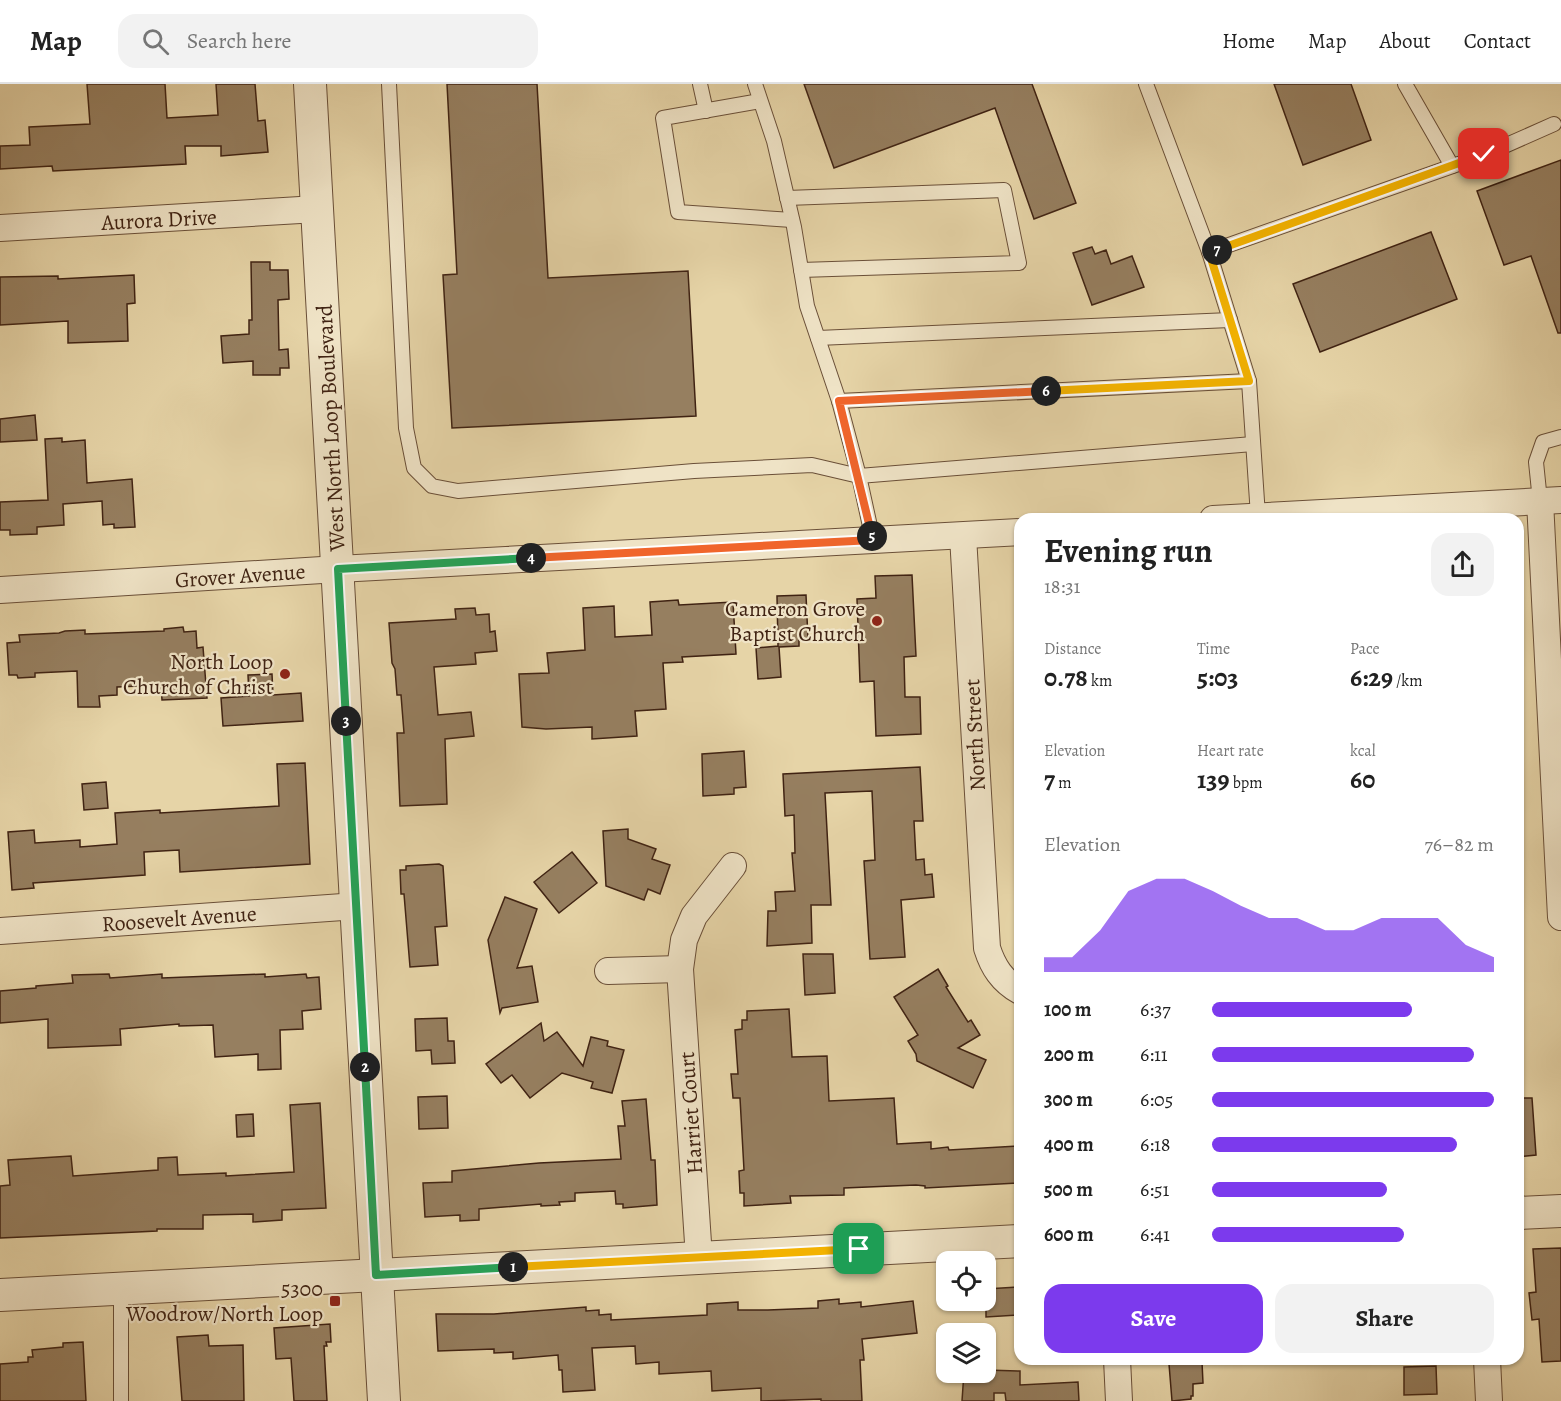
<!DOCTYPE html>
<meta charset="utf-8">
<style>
:root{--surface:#fff;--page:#f2f2f2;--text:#222;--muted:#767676;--line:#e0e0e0;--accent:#7c3aed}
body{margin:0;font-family:Alegreya,serif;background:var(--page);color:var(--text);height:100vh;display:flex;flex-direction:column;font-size:22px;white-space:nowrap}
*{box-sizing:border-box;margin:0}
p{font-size:20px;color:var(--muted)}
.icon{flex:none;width:33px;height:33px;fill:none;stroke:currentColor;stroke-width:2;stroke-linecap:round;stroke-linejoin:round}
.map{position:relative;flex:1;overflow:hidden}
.side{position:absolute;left:1014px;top:429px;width:510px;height:852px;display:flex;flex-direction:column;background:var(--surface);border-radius:18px;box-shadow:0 2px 4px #0004}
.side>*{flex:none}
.controls{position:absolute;left:936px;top:1167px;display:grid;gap:12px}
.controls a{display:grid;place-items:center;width:60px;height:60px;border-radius:12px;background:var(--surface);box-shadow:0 2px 4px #0004;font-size:30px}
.pin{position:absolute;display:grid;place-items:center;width:51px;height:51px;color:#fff;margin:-26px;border-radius:12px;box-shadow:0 3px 9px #0006}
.km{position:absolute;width:30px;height:30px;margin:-15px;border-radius:50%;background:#222;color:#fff;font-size:16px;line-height:30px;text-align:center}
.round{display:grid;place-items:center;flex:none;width:63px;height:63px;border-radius:18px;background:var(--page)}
.summary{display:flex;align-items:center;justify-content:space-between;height:102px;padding:0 30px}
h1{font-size:33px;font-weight:700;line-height:45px}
.metrics{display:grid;grid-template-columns:repeat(3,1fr);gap:9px;height:102px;padding:6px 30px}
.metrics div{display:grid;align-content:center}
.metrics b{font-size:26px;font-weight:700}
.metrics small{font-size:16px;font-weight:400}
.metrics p{font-size:16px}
.chart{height:168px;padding:12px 30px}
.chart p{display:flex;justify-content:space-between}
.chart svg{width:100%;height:108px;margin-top:6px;fill:var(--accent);opacity:.7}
.primary-button{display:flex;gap:12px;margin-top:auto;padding:12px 30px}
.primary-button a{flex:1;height:69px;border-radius:18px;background:var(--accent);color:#fff;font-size:24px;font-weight:700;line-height:69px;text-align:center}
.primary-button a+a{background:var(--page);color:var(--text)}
ul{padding:0 30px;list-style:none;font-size:20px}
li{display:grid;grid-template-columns:96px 72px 1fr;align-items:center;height:45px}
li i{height:15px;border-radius:8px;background:var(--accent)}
header{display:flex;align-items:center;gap:36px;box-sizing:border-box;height:84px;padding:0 30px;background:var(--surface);border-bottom:2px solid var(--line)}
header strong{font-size:28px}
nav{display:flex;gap:33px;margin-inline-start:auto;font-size:21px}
.search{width:420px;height:54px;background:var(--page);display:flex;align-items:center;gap:15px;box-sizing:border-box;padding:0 21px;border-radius:18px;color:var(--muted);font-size:22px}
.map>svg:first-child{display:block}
.building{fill:#967f60;stroke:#402313;stroke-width:1.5}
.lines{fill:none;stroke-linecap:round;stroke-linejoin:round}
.service-casing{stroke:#6a4f38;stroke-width:16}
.minor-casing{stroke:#6a4f38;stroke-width:28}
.tertiary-casing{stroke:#6a4f38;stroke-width:34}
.service{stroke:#efe3c6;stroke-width:14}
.minor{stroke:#efe3c6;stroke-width:26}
.tertiary{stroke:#efe3c6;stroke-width:32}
.split-1-casing{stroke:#fff;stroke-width:12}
.split-2-casing{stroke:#fff;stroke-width:12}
.split-3-casing{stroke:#fff;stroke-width:12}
.split-4-casing{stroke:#fff;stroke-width:12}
.split-5-casing{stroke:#fff;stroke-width:12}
.split-6-casing{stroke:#fff;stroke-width:12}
.split-7-casing{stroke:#fff;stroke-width:12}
.split-8-casing{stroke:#fff;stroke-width:12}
.split-1{stroke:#f5b400;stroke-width:8}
.split-2{stroke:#22a559;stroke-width:8}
.split-3{stroke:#22a559;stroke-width:8}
.split-4{stroke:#22a559;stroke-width:8}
.split-5{stroke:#f0652b;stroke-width:8}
.split-6{stroke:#f0652b;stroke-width:8}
.split-7{stroke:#f5b400;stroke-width:8}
.split-8{stroke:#f5b400;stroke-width:8}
.poi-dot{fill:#8f2418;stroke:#efe3c6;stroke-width:2}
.labels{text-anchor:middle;stroke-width:4.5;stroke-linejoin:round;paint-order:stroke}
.street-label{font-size:22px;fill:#402313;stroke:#efe3c6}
.poi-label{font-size:22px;fill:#402313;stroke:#efe3c6;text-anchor:end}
</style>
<header>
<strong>Map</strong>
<div class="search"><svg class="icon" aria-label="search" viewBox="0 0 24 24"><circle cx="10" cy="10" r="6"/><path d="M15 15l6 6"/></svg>Search here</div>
<nav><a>Home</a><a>Map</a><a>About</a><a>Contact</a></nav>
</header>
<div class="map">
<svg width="1561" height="1317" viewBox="0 0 1561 1317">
<rect width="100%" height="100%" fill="#e6d4a7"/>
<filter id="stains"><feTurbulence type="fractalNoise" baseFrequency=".00333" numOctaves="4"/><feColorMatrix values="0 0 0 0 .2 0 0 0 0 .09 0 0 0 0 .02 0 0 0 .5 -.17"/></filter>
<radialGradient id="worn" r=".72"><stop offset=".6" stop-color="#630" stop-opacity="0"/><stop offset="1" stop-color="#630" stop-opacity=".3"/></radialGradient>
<g class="building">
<path d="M 87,0 L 165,0 L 167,34 L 218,31 L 216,0 L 255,0 L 258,37 L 265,36 L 268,68 L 221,72 L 221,62 L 185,62 L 186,80 L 53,87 L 52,82 L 0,85 L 0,62 L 30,61 L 29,43 L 90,40 Z"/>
<path d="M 447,0 L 537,0 L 548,194 L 688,187 L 696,332 L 452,344 L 443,191 L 457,190 Z"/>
<path d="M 804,0 L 1032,0 L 1076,119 L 1034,135 L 995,24 L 834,84 Z"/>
<path d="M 1274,0 L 1351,0 L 1371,56 L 1303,81 Z"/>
<path d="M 1561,76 L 1561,249 L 1558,249 L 1531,172 L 1504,181 L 1477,107 Z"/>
<path d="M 1431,148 L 1457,215 L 1320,268 L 1293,200 Z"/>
<path d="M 1092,163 L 1095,170 L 1106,166 L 1111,180 L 1132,172 L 1144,203 L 1092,221 L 1073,169 Z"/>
<path d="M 251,178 L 270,178 L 270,186 L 288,186 L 289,215 L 278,216 L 279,266 L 288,265 L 289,284 L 280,284 L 280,291 L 253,291 L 253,277 L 223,279 L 221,252 L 249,250 L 249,236 L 252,236 Z"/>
<path d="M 134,191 L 135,219 L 127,220 L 128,257 L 68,259 L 68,237 L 0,241 L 0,193 L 58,192 L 58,195 Z"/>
<path d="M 35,331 L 37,356 L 0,358 L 0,335 Z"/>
<path d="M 62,354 L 62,358 L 85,356 L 87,399 L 132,395 L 135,443 L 114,444 L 114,440 L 103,441 L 102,417 L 63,420 L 64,441 L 37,443 L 37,450 L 10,451 L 10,446 L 0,446 L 0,418 L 48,416 L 45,355 Z"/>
<path d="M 912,491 L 916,572 L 904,573 L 905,613 L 920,613 L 921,650 L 876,652 L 874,597 L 860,598 L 857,515 L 876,514 L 875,492 Z"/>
<path d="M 806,511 L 808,555 L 799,555 L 799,562 L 779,563 L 781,593 L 758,595 L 756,564 L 778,562 L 777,512 Z"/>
<path d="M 678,516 L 679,521 L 733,518 L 736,570 L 682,573 L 683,578 L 663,579 L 666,625 L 635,627 L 637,652 L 592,655 L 592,643 L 546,645 L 522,643 L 519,590 L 549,589 L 547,569 L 585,566 L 583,524 L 614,522 L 615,553 L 652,551 L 650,518 Z"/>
<path d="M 475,524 L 476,531 L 489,530 L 490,548 L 495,547 L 497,567 L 475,569 L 476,580 L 434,583 L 438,631 L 471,628 L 474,652 L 445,655 L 447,720 L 400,722 L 397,649 L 404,649 L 401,611 L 397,611 L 395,585 L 392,579 L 389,539 L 456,535 L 455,525 Z"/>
<path d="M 183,543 L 184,548 L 196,547 L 197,564 L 203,563 L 207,614 L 162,616 L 161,601 L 117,603 L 117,611 L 99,612 L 100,623 L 78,623 L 77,587 L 35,589 L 35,593 L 18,594 L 17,591 L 9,591 L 7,559 L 20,558 L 19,551 L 59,549 L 65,547 L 85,546 L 85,550 L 164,547 L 164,545 Z"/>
<path d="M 272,590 L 273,611 L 301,609 L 303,637 L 223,642 L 221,614 L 249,612 L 248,591 Z"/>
<path d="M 744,667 L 746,703 L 734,704 L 734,710 L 703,712 L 702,670 Z"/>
<path d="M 305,679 L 310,780 L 180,788 L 179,766 L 144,768 L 145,791 L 33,799 L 34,804 L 12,806 L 8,748 L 34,746 L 35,759 L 80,756 L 80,763 L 117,760 L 115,729 L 160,726 L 160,729 L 279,722 L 277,680 Z"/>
<path d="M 920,683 L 923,737 L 914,737 L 916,776 L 924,775 L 925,791 L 932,790 L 934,813 L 901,816 L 905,873 L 870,875 L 864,777 L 875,776 L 872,707 L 825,709 L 831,821 L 811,821 L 812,859 L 767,862 L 768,827 L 776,827 L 775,808 L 795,807 L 792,769 L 795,769 L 794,731 L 785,732 L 783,690 Z"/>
<path d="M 106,698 L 108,724 L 84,726 L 82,700 Z"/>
<path d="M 628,745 L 628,755 L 656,765 L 652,775 L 670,781 L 660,810 L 648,805 L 644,816 L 606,802 L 603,747 Z"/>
<path d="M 572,768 L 597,799 L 559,829 L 534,798 Z"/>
<path d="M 439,780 L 443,782 L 447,842 L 435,843 L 438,881 L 410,883 L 404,810 L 401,810 L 400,786 L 406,786 L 406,782 Z"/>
<path d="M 505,813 L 537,825 L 517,884 L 532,882 L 538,918 L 502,924 L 500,929 L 488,856 Z"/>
<path d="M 803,870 L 833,870 L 835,909 L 805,911 Z"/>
<path d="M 938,885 L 948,902 L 946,903 L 968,938 L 971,936 L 980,951 L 958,964 L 986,976 L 973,1004 L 917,977 L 916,970 L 908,957 L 918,951 L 894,913 Z"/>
<path d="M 109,890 L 110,894 L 162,890 L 162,894 L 265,890 L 265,893 L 306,890 L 307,894 L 319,893 L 321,925 L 302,927 L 303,945 L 280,946 L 281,985 L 258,986 L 258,970 L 215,973 L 213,941 L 179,942 L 179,940 L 120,945 L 121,961 L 48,964 L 48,935 L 0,939 L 0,907 L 36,904 L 36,902 L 73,899 L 72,891 Z"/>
<path d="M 789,925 L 792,973 L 827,972 L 829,1017 L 894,1014 L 897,1060 L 931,1058 L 931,1065 L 948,1063 L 949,1066 L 1018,1062 L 1018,1068 L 1020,1067 L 1020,1099 L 925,1104 L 925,1102 L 916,1101 L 844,1104 L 844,1111 L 790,1112 L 791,1119 L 744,1122 L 744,1109 L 740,1109 L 739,1087 L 744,1086 L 740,1014 L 733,1014 L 731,990 L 738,990 L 735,946 L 742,945 L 742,936 L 747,936 L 747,927 Z"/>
<path d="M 447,934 L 448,957 L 454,957 L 455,979 L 432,980 L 431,966 L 416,967 L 415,935 Z"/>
<path d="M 541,939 L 544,957 L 557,948 L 583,982 L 591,953 L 608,957 L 607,962 L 624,966 L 612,1009 L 591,1004 L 593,998 L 562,989 L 530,1014 L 512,991 L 501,999 L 486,980 Z"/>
<path d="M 447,1012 L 448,1044 L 419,1045 L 418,1013 Z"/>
<path d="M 1518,1014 L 1532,1014 L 1536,1071 L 1518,1073 Z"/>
<path d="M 646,1015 L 651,1076 L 655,1076 L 657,1121 L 623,1124 L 623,1120 L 616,1120 L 615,1107 L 575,1109 L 575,1117 L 559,1118 L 560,1121 L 541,1122 L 541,1120 L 479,1125 L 479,1136 L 460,1137 L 460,1131 L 425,1133 L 423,1099 L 452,1098 L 452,1087 L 539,1079 L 621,1075 L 618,1042 L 625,1042 L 622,1017 Z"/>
<path d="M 320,1019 L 326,1124 L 282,1126 L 282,1136 L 253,1138 L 253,1130 L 203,1131 L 203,1145 L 157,1145 L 157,1147 L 137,1148 L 0,1154 L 0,1102 L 10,1101 L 8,1076 L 71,1072 L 73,1092 L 158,1086 L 158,1074 L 177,1073 L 178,1091 L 226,1089 L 226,1092 L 294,1088 L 290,1021 Z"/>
<path d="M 253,1030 L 254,1052 L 237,1053 L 236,1031 Z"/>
<path d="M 1561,1164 L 1561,1277 L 1542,1278 L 1539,1235 L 1532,1236 L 1529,1209 L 1536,1208 L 1533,1165 Z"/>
<path d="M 1020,1203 L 1020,1231 L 986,1233 L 986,1205 Z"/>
<path d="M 839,1215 L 839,1220 L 861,1218 L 861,1223 L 913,1217 L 917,1249 L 862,1255 L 864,1276 L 860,1276 L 862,1317 L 821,1317 L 821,1315 L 761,1317 L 761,1304 L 712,1307 L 711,1287 L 659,1290 L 659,1278 L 636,1280 L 635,1262 L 592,1264 L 595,1306 L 563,1308 L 562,1286 L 559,1286 L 558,1271 L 513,1275 L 513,1268 L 494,1269 L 494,1265 L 438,1267 L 436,1230 L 494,1230 L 586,1223 L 586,1227 L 599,1226 L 599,1231 L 611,1230 L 611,1236 L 707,1231 L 707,1220 L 738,1218 L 738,1226 L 768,1226 L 818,1224 L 818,1217 Z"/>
<path d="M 330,1240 L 331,1258 L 326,1258 L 327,1262 L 324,1262 L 327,1317 L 294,1317 L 291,1274 L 276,1275 L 274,1244 Z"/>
<path d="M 208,1251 L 209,1262 L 243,1261 L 244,1317 L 182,1317 L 177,1253 Z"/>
<path d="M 83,1258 L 86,1317 L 0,1317 L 0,1280 L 28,1278 L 28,1273 L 33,1273 L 32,1266 L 63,1263 L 63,1259 Z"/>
<path d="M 1202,1278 L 1203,1299 L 1193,1300 L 1193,1312 L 1191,1312 L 1191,1315 L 1172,1317 L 1169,1280 Z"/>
<path d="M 1436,1282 L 1437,1310 L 1404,1311 L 1404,1283 Z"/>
<path d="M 986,1286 L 1020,1287 L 1020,1301 L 1078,1298 L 1079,1317 L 1006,1317 L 1005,1309 L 994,1309 L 994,1317 L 962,1317 L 964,1288 L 986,1288 Z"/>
</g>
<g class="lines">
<defs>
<g id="service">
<path d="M 389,0 L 406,344 L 414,384 L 432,402 L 458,407 L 694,387 L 812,381 L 859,392 L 1253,360"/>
<path d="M 700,0 L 706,27"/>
<path d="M 755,0 L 774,57 L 794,143 L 807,222 L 839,317 L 859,392 L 873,456"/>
<path d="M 1146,0 L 1209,168 L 1249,297 L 1258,432"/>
<path d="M 1405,0 L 1452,82"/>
<path d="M 760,17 L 663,34 L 678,128 L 792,136"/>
<path d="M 787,114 L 1004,106 L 1019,179 L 801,186"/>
<path d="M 1209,168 L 1484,71 L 1554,40"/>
<path d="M 818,254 L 1230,236"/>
<path d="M 839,317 L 1249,297"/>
<path d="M 1540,417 L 1536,378 L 1543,358 L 1561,353"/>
<path d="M 121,1317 L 121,1205"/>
</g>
<g id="minor">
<path d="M 0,144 L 317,125"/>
<path d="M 1540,417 L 1561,833"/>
<path d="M 1213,435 L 1561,416"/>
<path d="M 963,452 L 987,864 C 993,883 1002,897 1020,907"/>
<path d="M 0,506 L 338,485 L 1020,448"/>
<path d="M 0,847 L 357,822"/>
<path d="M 608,887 L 680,885"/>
<path d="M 699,1174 L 680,885 L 684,856 L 694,832 L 733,782"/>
<path d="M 1117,1275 L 1119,1317"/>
<path d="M 1487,1275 L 1489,1317"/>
</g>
<g id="tertiary">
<path d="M 310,0 L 384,1317"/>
<path d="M 1518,1129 L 1561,1127"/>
<path d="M 0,1211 L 1020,1157"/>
</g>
</defs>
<use href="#service" class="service-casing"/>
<use href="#minor" class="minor-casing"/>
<use href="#tertiary" class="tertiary-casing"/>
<use href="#service" class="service"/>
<use href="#minor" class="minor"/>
<use href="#tertiary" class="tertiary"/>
</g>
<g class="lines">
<defs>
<path id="split-1" d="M 513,1183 L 859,1165"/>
<path id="split-2" d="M 365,983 L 376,1191 L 513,1183"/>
<path id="split-3" d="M 346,637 L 365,983"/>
<path id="split-4" d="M 346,637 L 338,485 L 531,474"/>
<path id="split-5" d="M 531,474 L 873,456 L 872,452"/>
<path id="split-6" d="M 872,452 L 839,317 L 1046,307"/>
<path id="split-7" d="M 1046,307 L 1249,297 L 1209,168 L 1217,166"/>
<path id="split-8" d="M 1217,166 L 1484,70"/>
</defs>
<use href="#split-1" class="split-1-casing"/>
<use href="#split-2" class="split-2-casing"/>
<use href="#split-3" class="split-3-casing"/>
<use href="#split-4" class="split-4-casing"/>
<use href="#split-5" class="split-5-casing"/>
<use href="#split-6" class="split-6-casing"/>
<use href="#split-7" class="split-7-casing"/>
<use href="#split-8" class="split-8-casing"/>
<use href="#split-1" class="split-1"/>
<use href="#split-2" class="split-2"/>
<use href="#split-3" class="split-3"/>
<use href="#split-4" class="split-4"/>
<use href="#split-5" class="split-5"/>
<use href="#split-6" class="split-6"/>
<use href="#split-7" class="split-7"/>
<use href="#split-8" class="split-8"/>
</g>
<g class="poi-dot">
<circle cx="877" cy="537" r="6"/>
<circle cx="285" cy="590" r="6"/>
<rect x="329" y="1211" width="12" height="12" rx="3"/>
</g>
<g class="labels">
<g class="street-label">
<text transform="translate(159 135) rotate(-3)" y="8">Aurora Drive</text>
<text transform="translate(330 344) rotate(-93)" y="8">West North Loop Boulevard</text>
<text transform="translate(240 491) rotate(-4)" y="8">Grover Avenue</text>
<text transform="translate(974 651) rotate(-93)" y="8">North Street</text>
<text transform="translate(179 834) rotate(-4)" y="8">Roosevelt Avenue</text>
<text transform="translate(690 1029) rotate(-94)" y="8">Harriet Court</text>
</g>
<g class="poi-label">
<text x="865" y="532">Cameron Grove<tspan x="865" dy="25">Baptist Church</tspan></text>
<text x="273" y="585">North Loop<tspan x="273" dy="25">Church of Christ</tspan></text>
<text x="323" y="1212">5300<tspan x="323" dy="25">Woodrow/North Loop</tspan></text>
</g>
</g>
<rect width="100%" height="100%" filter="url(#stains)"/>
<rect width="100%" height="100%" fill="url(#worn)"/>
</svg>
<div class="controls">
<a><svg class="icon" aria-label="locate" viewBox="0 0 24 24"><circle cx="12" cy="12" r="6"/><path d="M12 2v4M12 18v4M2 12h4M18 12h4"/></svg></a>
<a><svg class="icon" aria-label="layers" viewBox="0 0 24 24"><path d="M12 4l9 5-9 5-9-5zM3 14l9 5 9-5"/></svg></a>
</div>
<div class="pin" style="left:859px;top:1165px;background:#1e9e55"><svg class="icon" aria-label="arrive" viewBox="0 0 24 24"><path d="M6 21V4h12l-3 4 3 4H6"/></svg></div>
<div class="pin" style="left:1484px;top:70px;background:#d93025"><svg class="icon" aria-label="check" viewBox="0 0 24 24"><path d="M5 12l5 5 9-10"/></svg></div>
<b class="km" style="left:513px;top:1183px">1</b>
<b class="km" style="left:365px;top:983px">2</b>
<b class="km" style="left:346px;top:637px">3</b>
<b class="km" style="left:531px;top:474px">4</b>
<b class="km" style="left:872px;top:452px">5</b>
<b class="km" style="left:1046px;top:307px">6</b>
<b class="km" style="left:1217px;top:166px">7</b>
<section class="side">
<div class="summary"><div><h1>Evening run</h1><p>18:31</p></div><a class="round"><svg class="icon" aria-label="share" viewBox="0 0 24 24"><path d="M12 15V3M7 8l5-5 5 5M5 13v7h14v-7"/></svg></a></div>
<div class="metrics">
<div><p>Distance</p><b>0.78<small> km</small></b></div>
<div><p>Time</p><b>5:03</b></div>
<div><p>Pace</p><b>6:29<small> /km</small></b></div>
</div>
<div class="metrics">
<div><p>Elevation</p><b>7<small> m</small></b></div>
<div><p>Heart rate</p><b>139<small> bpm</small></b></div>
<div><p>kcal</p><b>60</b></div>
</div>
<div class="chart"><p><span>Elevation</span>76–82 m</p>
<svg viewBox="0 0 160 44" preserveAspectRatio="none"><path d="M0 44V38L10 38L20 27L30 11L40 6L50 6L60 11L70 17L80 22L90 22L100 27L110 27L120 22L130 22L140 22L150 33L160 38V44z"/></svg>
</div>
<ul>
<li><b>100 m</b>6:37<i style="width:71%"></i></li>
<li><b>200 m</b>6:11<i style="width:93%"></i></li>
<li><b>300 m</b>6:05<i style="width:100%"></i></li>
<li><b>400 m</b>6:18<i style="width:87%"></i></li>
<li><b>500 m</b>6:51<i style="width:62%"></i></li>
<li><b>600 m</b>6:41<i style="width:68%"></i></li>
</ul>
<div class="primary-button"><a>Save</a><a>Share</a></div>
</section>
</div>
